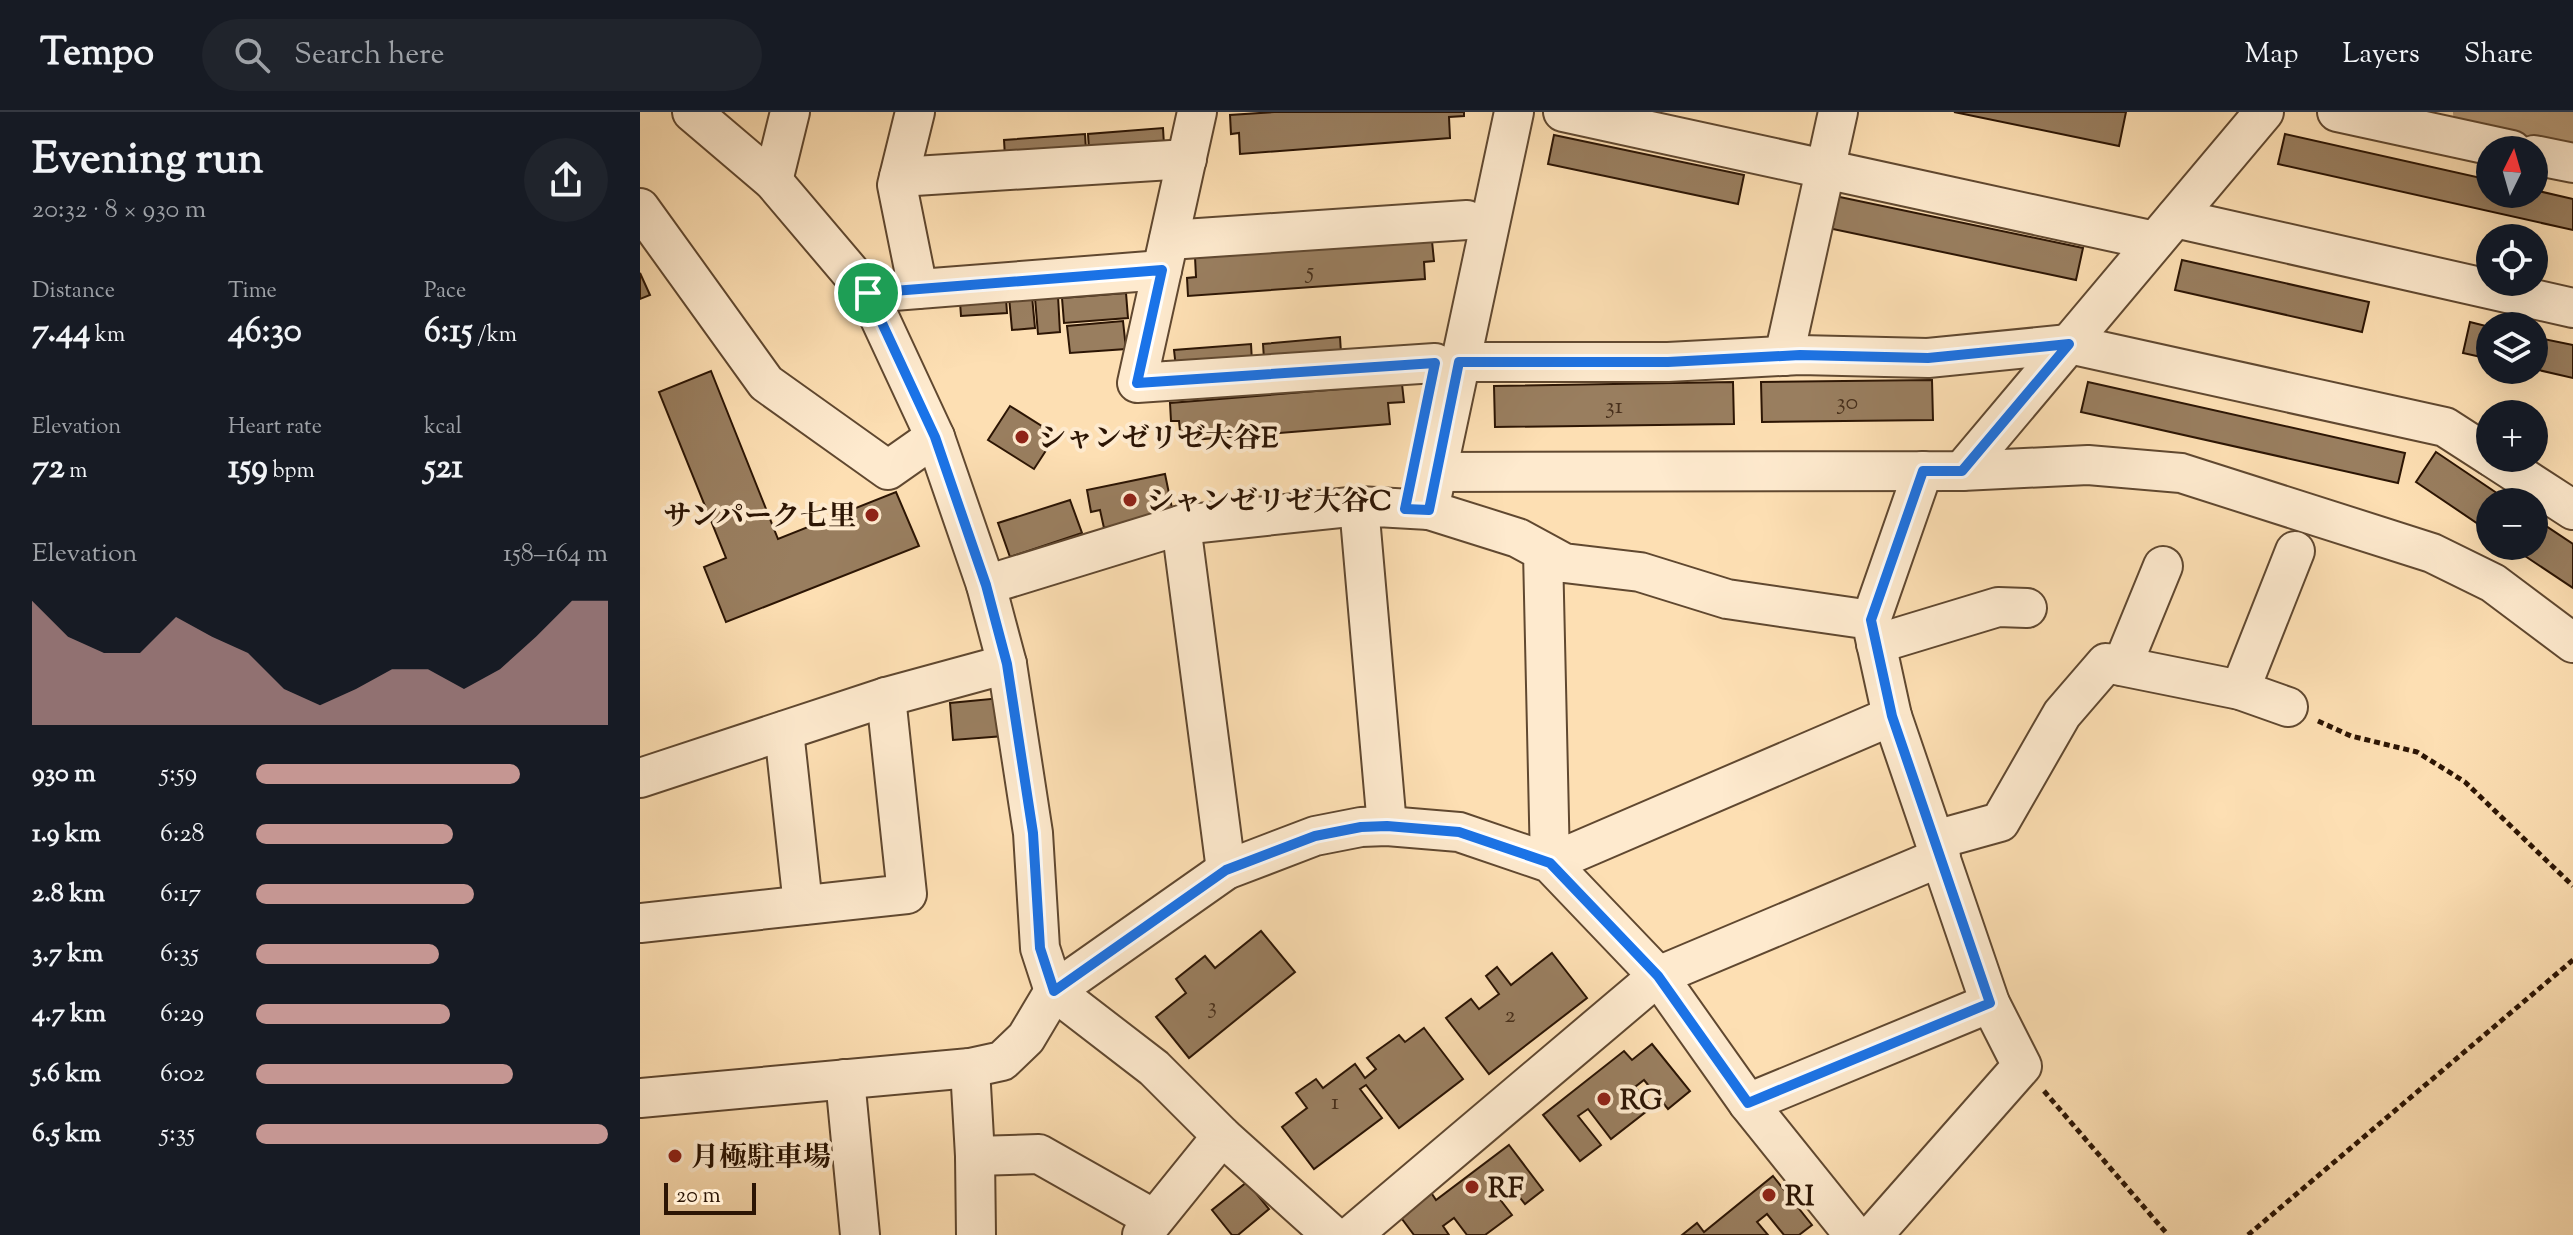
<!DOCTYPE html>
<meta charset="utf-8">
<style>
:root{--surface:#171b24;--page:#20242c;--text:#f1f3f6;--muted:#9ea1a6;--line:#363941;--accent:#c59692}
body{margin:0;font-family:"Sorts Mill Goudy","Noto Serif JP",serif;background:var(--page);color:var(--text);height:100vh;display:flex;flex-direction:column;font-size:30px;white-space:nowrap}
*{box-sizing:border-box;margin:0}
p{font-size:26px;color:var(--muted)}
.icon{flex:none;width:44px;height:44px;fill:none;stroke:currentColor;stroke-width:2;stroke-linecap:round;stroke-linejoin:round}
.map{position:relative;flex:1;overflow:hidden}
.side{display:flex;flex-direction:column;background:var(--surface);width:640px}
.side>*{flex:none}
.needle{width:52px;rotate:5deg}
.buttons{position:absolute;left:1836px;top:24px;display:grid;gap:16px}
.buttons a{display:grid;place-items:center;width:72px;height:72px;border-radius:50%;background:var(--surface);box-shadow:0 8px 32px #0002;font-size:40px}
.scale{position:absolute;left:24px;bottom:20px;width:92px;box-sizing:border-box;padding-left:8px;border:4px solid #2c1504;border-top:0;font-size:22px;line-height:28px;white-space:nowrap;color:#2c1504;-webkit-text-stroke:6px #feeace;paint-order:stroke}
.pin{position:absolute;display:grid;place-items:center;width:68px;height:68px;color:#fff;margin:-34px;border:4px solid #fff;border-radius:50%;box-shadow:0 2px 8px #0007}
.round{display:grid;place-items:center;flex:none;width:84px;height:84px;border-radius:42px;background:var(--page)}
.head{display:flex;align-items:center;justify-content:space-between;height:136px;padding:0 32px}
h1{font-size:44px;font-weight:700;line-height:60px}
.figures{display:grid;grid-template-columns:repeat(3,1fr);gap:12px;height:136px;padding:8px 32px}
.figures div{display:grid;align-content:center}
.figures b{font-size:34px;font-weight:700}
.figures small{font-size:22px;font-weight:400}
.figures p{font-size:22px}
.chart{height:224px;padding:16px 32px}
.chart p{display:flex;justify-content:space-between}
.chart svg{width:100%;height:144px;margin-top:8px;fill:var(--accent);opacity:.7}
ul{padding:0 32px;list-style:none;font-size:26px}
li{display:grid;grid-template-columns:128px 96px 1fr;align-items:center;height:60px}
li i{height:20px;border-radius:10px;background:var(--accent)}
header{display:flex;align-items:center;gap:48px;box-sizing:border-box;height:112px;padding:0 40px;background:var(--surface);border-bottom:2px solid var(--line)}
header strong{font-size:38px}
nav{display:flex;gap:44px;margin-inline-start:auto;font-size:28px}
.search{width:560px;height:72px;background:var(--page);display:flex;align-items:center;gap:20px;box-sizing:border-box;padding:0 28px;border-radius:44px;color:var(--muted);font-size:30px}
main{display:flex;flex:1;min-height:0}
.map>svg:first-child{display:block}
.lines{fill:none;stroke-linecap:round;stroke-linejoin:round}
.river{stroke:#b69a78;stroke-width:54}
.building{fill:#997e5f;stroke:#2c1504;stroke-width:2}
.minor-casing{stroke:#604830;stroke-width:42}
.path{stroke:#2c1504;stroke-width:5;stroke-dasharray:6 4;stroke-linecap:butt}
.minor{stroke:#feeace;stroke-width:38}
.route-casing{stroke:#fff;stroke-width:16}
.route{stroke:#1a73e8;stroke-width:10}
.poi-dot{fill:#8f2418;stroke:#feeace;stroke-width:3}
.labels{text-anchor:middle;stroke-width:8;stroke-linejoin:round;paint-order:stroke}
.number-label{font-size:24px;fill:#472f1b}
.poi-label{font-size:28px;font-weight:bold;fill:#2c1504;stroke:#feeace;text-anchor:start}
</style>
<header>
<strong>Tempo</strong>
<div class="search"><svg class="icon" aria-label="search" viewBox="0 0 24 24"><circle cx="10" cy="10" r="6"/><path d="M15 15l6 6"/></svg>Search here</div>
<nav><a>Map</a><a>Layers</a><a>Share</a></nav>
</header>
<main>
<section class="side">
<div class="head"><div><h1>Evening run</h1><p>20:32 · 8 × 930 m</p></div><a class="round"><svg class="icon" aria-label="share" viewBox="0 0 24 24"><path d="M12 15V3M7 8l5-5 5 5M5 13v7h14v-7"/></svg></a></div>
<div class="figures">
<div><p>Distance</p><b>7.44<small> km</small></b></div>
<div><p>Time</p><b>46:30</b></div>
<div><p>Pace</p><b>6:15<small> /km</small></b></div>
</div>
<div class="figures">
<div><p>Elevation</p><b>72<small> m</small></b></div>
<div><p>Heart rate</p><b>159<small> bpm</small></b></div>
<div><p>kcal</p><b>521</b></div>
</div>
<div class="chart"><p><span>Elevation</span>158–164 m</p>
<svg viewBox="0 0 160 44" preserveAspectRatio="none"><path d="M0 44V6L10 17L20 22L30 22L40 11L50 17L60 22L70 33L80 38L90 33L100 27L110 27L120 33L130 27L140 17L150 6L160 6V44z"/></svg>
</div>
<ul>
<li><b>930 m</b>5:59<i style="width:75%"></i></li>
<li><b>1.9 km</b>6:28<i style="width:56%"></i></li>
<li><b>2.8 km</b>6:17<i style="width:62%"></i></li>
<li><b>3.7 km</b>6:35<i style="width:52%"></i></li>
<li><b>4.7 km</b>6:29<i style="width:55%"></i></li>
<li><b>5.6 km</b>6:02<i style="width:73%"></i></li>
<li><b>6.5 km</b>5:35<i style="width:100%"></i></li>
</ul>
</section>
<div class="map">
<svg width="1933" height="1123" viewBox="0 0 1933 1123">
<rect width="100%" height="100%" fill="#fddfb3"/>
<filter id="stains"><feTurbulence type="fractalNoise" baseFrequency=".0025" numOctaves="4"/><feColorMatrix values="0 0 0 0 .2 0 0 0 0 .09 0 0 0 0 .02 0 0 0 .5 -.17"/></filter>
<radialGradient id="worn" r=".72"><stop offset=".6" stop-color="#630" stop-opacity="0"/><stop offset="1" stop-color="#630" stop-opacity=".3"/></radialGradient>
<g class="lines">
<path class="river" d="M 1840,0 L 1933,20"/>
</g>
<g class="building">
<path d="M 634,0 L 824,0 L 824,4 L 809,5 L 810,26 L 600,42 L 599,21 L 591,22 L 590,3 Z"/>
<path d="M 1314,0 L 1486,0 L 1479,34 Z"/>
<path d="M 523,16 L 524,33 L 449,38 L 448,22 Z"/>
<path d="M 445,22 L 446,38 L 365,45 L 364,28 Z"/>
<path d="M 1645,22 L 1850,68 L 1850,82 L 1894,82 L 1894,78 L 1933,87 L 1933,118 L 1638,52 Z"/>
<path d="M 914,23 L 1104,63 L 1098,92 L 908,52 Z"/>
<path d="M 1195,84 L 1443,136 L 1436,168 L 1188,116 Z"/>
<path d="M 792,129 L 794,149 L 784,150 L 785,167 L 548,184 L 547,166 L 556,165 L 555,145 Z"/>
<path d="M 1542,148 L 1729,190 L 1722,220 L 1535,178 Z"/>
<path d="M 0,161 L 10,183 L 0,187 Z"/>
<path d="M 486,181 L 488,206 L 424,211 L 422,186 Z"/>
<path d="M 392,184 L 395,216 L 372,218 L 369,185 Z"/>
<path d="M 418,184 L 420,220 L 398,222 L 395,186 Z"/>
<path d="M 366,186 L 367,201 L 321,204 L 320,190 Z"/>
<path d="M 483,209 L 486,237 L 430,241 L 427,214 Z"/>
<path d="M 1830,210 L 1850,215 L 1850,247 L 1823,241 Z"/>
<path d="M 700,225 L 701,241 L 624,247 L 623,232 Z"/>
<path d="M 1894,225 L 1933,233 L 1933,266 L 1894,257 Z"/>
<path d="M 611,232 L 612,250 L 536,256 L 534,238 Z"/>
<path d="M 71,259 L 138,427 L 256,380 L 279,434 L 86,510 L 64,455 L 86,446 L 19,280 Z"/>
<path d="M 1292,268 L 1293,308 L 1122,310 L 1121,270 Z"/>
<path d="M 1093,270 L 1094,312 L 855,315 L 854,274 Z"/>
<path d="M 1448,270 L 1765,341 L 1758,371 L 1441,300 Z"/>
<path d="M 762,272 L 764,290 L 748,291 L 750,312 L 541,329 L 539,309 L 531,309 L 530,291 Z"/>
<path d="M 370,294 L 416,323 L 394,357 L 348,328 Z"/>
<path d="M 1796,340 L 1870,390 L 1850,390 L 1850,420 L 1776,370 Z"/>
<path d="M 525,362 L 533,401 L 464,416 L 460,398 L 451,400 L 447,378 Z"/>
<path d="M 430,388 L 442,421 L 370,445 L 358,411 Z"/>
<path d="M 1894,406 L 1933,432 L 1933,476 L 1870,434 L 1894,434 Z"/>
<path d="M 361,586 L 364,624 L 313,628 L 310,591 Z"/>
<path d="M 621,819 L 655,860 L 549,946 L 516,905 L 546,881 L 536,867 L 565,844 L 575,856 Z"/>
<path d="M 912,841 L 947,886 L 849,962 L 806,906 L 831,887 L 839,897 L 859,882 L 846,864 L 857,855 L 871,873 Z"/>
<path d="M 784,916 L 823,967 L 759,1016 L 726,973 L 720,977 L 742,1006 L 674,1057 L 642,1015 L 667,996 L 656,981 L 676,967 L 683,976 L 715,952 L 725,966 L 736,957 L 727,946 L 759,923 L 765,930 Z"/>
<path d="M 1012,932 L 1050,979 L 1028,997 L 1004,968 L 995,975 L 1012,995 L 971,1027 L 948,997 L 938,1004 L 961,1033 L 940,1049 L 903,1003 L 984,939 L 992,948 Z"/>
<path d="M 869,1033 L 903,1078 L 885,1092 L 862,1063 L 849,1073 L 872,1103 L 845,1123 L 827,1123 L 814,1106 L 803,1114 L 809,1123 L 774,1123 L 759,1103 L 790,1079 L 796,1088 Z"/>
<path d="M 1133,1064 L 1172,1113 L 1159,1123 L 1144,1123 L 1127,1102 L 1117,1110 L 1128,1123 L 1042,1123 L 1057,1111 L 1064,1120 Z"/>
<path d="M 607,1070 L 629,1097 L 598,1123 L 592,1123 L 572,1098 Z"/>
</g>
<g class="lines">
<defs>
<g id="minor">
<path d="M 52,0 L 133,69 L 228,181 L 295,325 L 346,473 L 367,552 L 393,721 L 400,836 L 414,879 L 514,956 L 582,1024 L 692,1123"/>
<path d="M 275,0 L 257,73 L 278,177"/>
<path d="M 557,0 L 497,271 L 795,251"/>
<path d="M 923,0 L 1515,129"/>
<path d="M 1697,0 L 1872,38"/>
<path d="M 1894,43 L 1933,51"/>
<path d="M 259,65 L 547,47"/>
<path d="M 133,69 L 150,0"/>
<path d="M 0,96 L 126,271 L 248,358 L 295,325"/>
<path d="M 1535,106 L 1933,196"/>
<path d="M 529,128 L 827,108"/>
<path d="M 228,181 L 522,158"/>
<path d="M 1144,244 L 1198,0"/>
<path d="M 819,250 L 1028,250 L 1160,243 L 1288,246 L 1429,232 L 1805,315 L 1850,344"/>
<path d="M 1853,346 L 1933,398"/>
<path d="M 1322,359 L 1624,0"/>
<path d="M 796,360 L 1322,359 L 1448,353 L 1541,361 L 1792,441 L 1853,471 L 1933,531"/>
<path d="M 789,398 L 878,426 L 924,451 L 1000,460 L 1087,487 L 1231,508 L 1252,604 L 910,751 L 903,440"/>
<path d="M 541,413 L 586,758"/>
<path d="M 346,473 L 541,413 L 719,394"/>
<path d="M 1231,508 L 1283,359"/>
<path d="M 1236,532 L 1358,495 L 1387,496"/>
<path d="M 1482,554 L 1523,454"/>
<path d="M 1600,578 L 1655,439"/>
<path d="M 144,619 L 163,793"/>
<path d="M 0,666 L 246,585 L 367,552"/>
<path d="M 747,714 L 719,394 L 789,398 L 874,0"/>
<path d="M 1295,728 L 1360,710 L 1422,602 L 1466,551 L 1600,578 L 1648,595"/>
<path d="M 0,811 L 267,782 L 246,585"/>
<path d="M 330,956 L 335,1044 L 336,1123"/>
<path d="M 205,967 L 220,1123"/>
<path d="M 0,986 L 330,956 L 362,949 L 386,926 L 414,879 L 586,758 L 675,724 L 721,715 L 747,714 L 819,720 L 910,751 L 1018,864 L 1108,991 L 1214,1123"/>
<path d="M 1108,991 L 1350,891"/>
<path d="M 335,1044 L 399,1042 L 514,1107"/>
<path d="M 502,1123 L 582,1024"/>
<path d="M 712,1123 L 1018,864 L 1301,745"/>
<path d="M 1233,1123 L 1382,954 L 1350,891 L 1252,604"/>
</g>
</defs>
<use href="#minor" class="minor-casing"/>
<g class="path">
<path d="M 1678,609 L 1711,624 L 1777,640 L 1825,670 L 1933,774"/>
<path d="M 1404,979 L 1528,1123"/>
<path d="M 1608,1123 L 1933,848"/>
</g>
<use href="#minor" class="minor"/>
</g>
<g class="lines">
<defs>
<path id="route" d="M 522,158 L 497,271 L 795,251 L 765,397 L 789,398 L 819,250 L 1028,250 L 1160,243 L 1288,246 L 1429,232 L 1322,359 L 1283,359 L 1231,508 L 1252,604 L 1350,891 L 1108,991 L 1018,864 L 910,751 L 819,720 L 747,714 L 721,715 L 675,724 L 586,758 L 414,879 L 400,836 L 393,721 L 367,552 L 346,473 L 295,325 L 228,181 Z"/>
</defs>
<use href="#route" class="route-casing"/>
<use href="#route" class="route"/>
</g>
<g class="poi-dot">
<circle cx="382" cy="325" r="8"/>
<circle cx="490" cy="388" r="8"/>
<circle cx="232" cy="403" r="8"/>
<circle cx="964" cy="987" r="8"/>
<circle cx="35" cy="1044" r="8"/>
<circle cx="832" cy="1075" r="8"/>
<circle cx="1129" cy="1083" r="8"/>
</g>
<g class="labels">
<g class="number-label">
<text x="670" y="166">5</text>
<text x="1207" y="297">30</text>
<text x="974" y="301">31</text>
<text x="572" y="901">3</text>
<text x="870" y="910">2</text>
<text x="695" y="997">1</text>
</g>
<g class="poi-label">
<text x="398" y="335">シャンゼリゼ大谷E</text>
<text x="506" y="398">シャンゼリゼ大谷C</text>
<text x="216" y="413" text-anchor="end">サンパーク七里</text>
<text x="980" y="997">RG</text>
<text x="51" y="1054">月極駐車場</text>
<text x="848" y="1085">RF</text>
<text x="1145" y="1093">RI</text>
</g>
</g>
<rect width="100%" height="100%" filter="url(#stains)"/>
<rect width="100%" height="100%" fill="url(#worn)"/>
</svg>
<div class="buttons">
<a><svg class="needle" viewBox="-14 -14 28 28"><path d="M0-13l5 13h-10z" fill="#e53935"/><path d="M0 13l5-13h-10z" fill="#9ea1a6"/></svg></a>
<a><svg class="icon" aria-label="locate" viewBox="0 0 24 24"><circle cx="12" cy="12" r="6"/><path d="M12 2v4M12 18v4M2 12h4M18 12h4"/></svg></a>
<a><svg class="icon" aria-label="layers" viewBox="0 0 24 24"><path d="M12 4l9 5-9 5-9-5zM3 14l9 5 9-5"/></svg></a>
<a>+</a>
<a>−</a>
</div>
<div class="scale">20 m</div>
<div class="pin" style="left:228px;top:181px;background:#1e9e55"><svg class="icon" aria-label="arrive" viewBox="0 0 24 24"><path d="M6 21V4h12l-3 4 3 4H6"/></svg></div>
</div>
</main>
